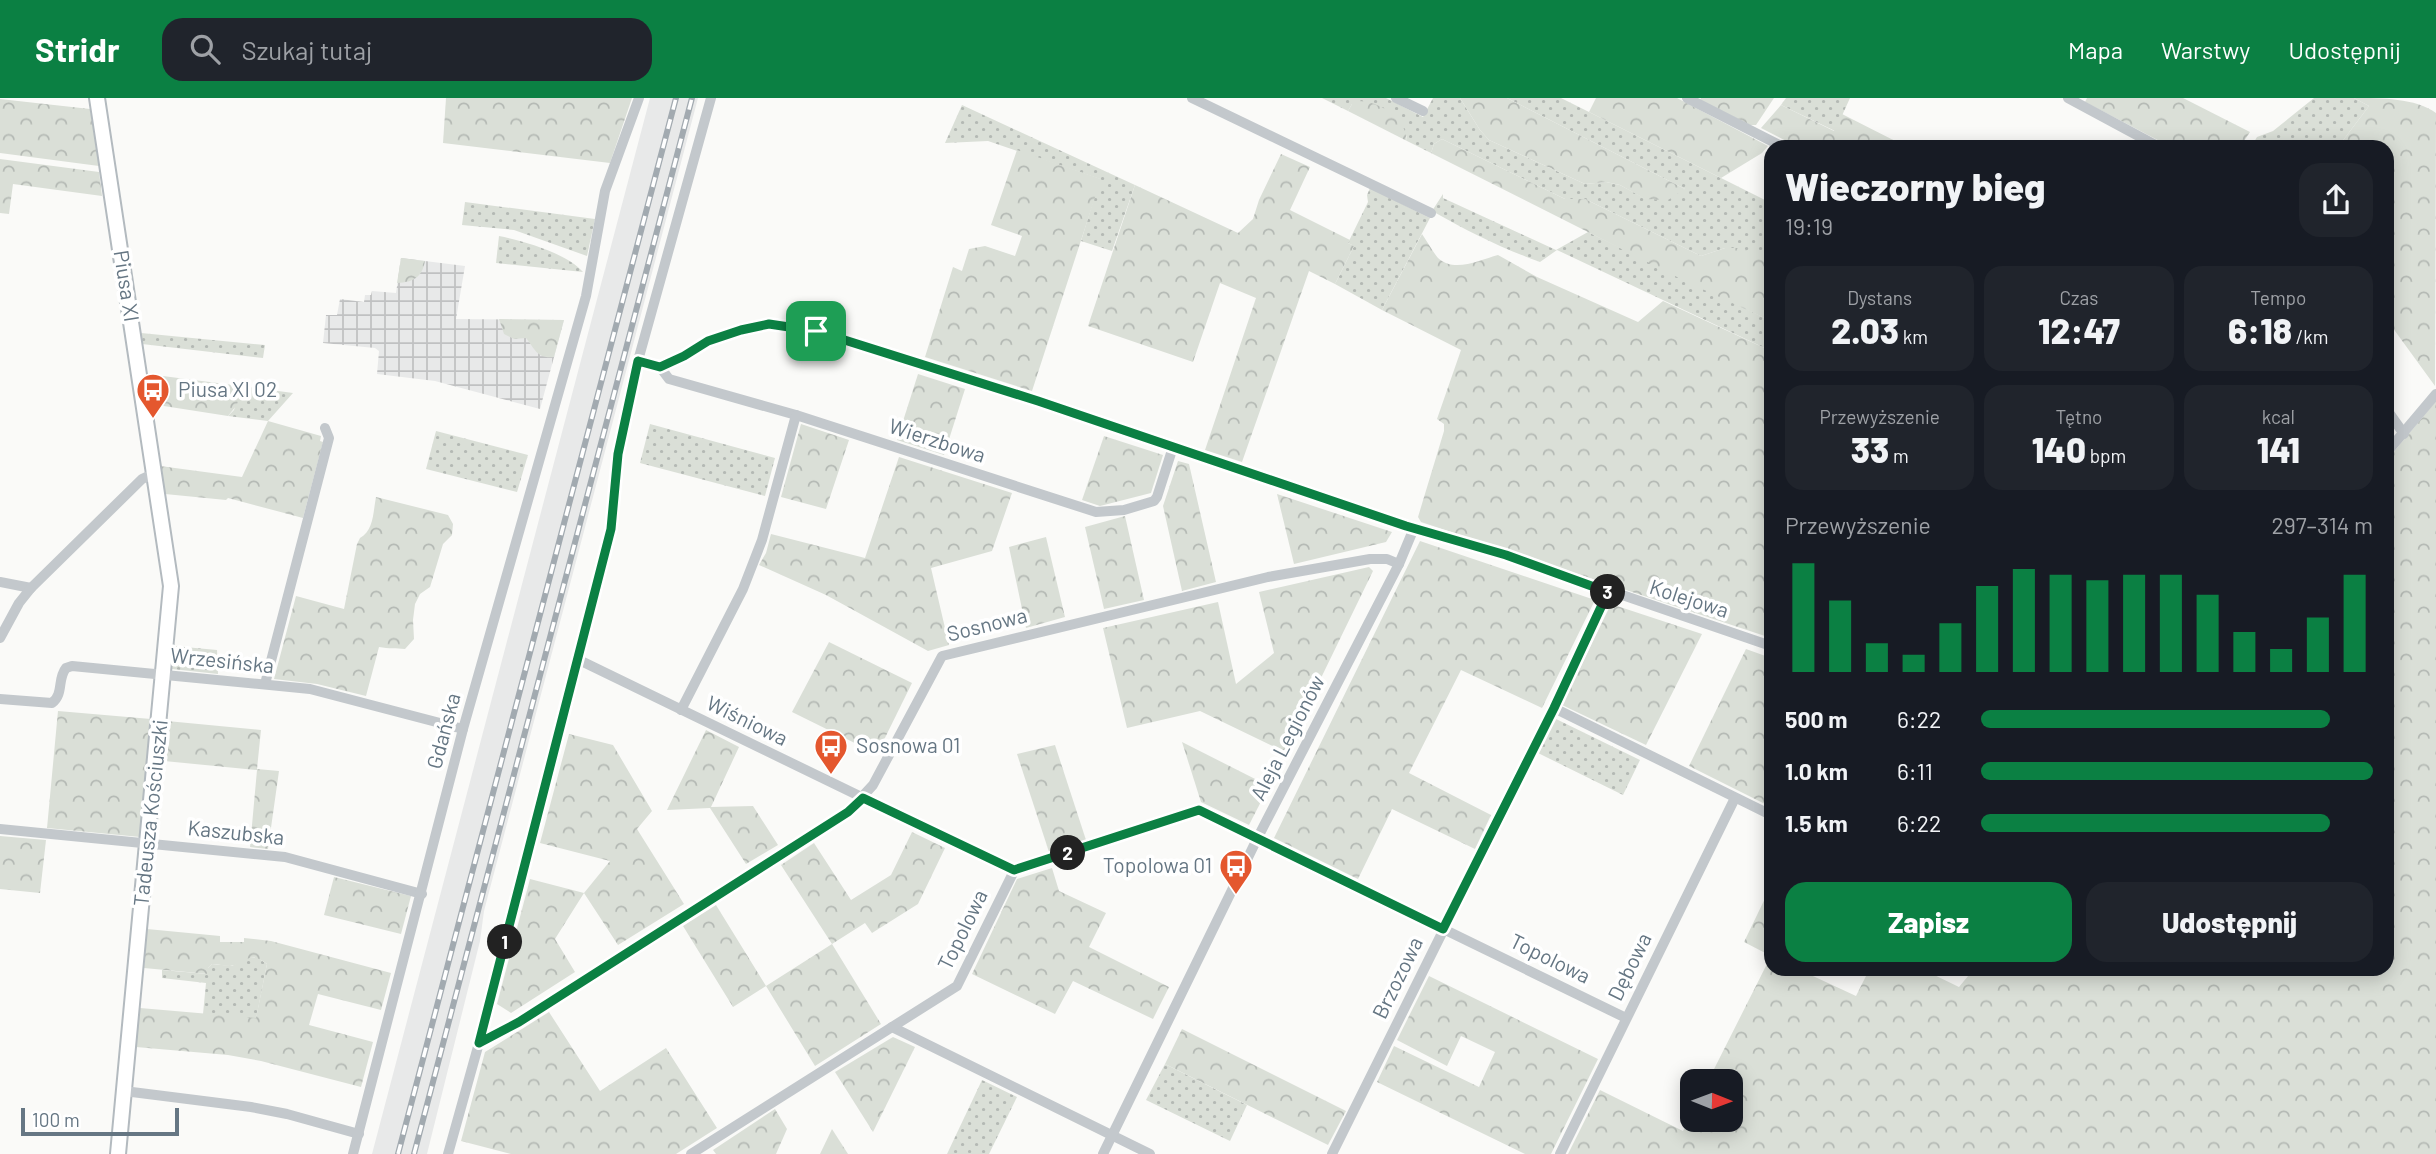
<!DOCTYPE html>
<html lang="pl">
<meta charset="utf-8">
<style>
:root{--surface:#171b24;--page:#20242c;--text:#f1f3f6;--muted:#9ea1a6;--accent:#0b8043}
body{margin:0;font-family:Barlow,sans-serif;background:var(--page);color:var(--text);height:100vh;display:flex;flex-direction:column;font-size:26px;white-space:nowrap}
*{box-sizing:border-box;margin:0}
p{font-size:23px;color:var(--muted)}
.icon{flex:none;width:38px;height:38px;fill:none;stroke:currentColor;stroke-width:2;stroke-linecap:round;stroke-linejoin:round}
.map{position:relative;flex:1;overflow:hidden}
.details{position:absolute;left:1764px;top:42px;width:630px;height:836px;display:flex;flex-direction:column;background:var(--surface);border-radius:21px;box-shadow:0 4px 18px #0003}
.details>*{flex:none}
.needle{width:46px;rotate:91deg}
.tools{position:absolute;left:1680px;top:971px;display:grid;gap:14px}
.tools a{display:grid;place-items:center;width:63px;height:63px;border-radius:14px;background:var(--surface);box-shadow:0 4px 18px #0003;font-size:35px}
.scale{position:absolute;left:21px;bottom:18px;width:158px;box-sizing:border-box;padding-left:7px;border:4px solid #657683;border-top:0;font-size:19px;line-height:24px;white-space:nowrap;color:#657683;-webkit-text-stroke:5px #fff;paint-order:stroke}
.pin{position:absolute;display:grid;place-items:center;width:60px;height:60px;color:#fff;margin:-30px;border-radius:14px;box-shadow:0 4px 10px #0006}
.km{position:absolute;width:35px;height:35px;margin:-18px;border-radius:50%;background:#222;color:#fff;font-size:19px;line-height:35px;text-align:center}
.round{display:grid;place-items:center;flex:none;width:74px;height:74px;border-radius:21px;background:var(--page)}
.headline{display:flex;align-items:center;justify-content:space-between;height:119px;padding:0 21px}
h1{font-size:38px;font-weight:800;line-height:52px}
.metrics{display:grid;grid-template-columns:repeat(3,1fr);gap:10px;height:119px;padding:7px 21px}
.metrics div{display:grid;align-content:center;border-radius:18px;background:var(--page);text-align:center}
.metrics b{font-size:35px;font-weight:800}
.metrics small{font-size:19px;font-weight:400}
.metrics p{font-size:19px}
.chart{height:196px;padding:14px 21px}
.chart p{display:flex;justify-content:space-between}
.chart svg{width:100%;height:126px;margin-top:7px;stroke:var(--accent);stroke-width:6}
.cta{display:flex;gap:14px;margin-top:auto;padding:14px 21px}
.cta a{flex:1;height:80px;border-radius:21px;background:var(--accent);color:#fff;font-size:28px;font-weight:800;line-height:80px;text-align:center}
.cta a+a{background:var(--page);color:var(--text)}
ul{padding:0 21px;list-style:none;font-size:23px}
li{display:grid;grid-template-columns:112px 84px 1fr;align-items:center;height:52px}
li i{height:18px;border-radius:9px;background:var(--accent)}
header{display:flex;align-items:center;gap:42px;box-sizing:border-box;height:98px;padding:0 35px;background:var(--accent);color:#fff}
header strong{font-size:33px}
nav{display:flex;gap:38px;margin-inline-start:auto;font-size:24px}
.search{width:490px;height:63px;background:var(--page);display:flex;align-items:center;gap:18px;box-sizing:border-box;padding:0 24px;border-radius:21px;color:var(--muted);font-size:26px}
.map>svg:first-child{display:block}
.built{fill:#e8e9e9}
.industrial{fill:url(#industrial-grid)}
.grass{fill:url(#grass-dots)}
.forest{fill:url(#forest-crowns)}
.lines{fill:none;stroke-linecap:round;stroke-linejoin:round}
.secondary-casing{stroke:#b3babf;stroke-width:18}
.street{stroke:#c3c8cc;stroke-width:10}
.secondary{stroke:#fff;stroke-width:14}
.rail-casing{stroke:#a2aab0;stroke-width:6}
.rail{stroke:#fff;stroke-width:3.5;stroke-dasharray:10;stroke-linecap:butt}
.route-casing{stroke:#fff;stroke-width:14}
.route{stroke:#0b8043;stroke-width:9}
.labels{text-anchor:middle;stroke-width:7;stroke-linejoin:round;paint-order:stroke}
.street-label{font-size:21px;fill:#657683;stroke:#fff}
.poi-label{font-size:21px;fill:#657683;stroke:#fff;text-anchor:start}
</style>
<header>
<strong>Stridr</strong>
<div class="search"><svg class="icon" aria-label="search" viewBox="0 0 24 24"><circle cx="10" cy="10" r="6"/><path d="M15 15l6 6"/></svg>Szukaj tutaj</div>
<nav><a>Mapa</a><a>Warstwy</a><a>Udostępnij</a></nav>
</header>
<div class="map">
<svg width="2436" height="1056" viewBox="0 0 2436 1056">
<defs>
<pattern id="industrial-grid" width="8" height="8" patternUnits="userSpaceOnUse" patternTransform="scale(1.75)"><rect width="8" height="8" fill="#e8e9e9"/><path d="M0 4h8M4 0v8" fill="none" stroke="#c0c1c2"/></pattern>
<pattern id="grass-dots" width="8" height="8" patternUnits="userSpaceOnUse" patternTransform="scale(1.75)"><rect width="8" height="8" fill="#dadfd7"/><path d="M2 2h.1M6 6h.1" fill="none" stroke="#b4b9b4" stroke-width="1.8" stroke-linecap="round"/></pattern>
<pattern id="forest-crowns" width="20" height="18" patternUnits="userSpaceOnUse" patternTransform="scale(1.75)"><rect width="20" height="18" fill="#dadfd7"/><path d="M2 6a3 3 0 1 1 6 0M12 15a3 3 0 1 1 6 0" fill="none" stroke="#b4b9b4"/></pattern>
</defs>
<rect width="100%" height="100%" fill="#fafaf8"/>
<path class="built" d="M 650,0 L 698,0 L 484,813 L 480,843 L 427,1056 L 372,1056 Z"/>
<path class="industrial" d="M 401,160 L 465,168 L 456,221 L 564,222 L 540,311 L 435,283 L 377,276 L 379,253 L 375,250 L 323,245 L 326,217 L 337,217 L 340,201 L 364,204 L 365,197 L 371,197 L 372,193 L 396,195 Z"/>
<g class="grass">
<path d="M 1322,0 L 1386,0 L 1423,19 L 1433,0 L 1460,0 L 1480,32 L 1489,42 L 1585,86 L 1606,84 L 1620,87 L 1646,101 L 1685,91 L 1507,0 L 1561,0 L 1771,105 L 1771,161 L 1725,150 L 1701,158 L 1585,101 L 1565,101 L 1442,41 L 1434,46 L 1431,55 L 1407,43 L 1407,38 L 1352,6 L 1348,13 Z"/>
<path d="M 1786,0 L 1850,0 L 1835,33 L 1781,7 Z"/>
<path d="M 2314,0 L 2354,0 L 2369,8 L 2338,49 L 2251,49 L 2257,39 L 2273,33 Z"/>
<path d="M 962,7 L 1135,87 L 1112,153 L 1081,143 L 1100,81 L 988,43 L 945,45 Z"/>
<path d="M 1370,90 L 1430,120 L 1382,212 L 1335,186 L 1354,148 L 1348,145 L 1368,104 L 1367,97 Z"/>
<path d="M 1443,96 L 1443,100 L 1556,152 L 1588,134 L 1771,223 L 1771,253 L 1557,152 L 1540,164 C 1499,149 1471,135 1432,113 Z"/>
<path d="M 465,104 L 595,121 L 587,158 L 514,132 L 462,127 Z"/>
<path d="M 499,138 C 524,143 566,155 583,174 L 496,165 Z"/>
<path d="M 141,235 L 265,247 L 263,260 L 142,246 Z"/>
<path d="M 241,288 L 293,295 L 268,323 L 228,318 L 234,312 Z"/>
<path d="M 650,326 L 775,360 L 765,398 L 640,365 Z"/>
<path d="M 436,333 L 528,357 L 517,394 L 426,371 Z"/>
<path d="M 174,548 L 217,552 L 218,576 L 172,571 Z"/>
<path d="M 1554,620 L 1640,662 L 1623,697 L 1538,655 Z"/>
<path d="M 248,859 L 258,860 L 267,866 L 256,921 L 203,916 L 206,885 L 162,880 L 162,872 L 208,876 L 208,870 L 212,866 L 232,868 Z"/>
<path d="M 1165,966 L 1247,1007 L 1230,1043 L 1146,1002 Z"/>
<path d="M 982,982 L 1017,999 L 989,1056 L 947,1056 Z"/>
</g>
<g class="forest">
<path d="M 446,0 L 632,0 L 610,65 L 443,45 Z"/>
<path d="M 1460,0 L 1507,0 L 1685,91 L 1668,102 L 1645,101 L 1620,87 L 1606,84 L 1585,86 L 1489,42 L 1480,32 Z"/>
<path d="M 1596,0 L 1677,0 L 1768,48 L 1762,55 L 1721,80 L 1589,14 Z"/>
<path d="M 1701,0 L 1774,0 L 1756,27 L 1750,27 L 1700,2 Z"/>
<path d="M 2087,0 L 2183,0 L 2250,34 L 2240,49 L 2171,49 L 2085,4 Z"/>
<path d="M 2354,0 C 2382,0 2415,0 2436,15 L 2435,288 L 2387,222 L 2387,49 L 2338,49 L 2369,8 Z"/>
<path d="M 0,1 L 90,11 L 99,68 L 0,55 Z"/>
<path d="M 1358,3 C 1379,3 1406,20 1407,43 L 1348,13 L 1352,6 Z"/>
<path d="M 1781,7 L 1834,33 L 1842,16 L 1907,49 L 1798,49 L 1761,30 Z"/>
<path d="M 1442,41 L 1565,101 L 1585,101 L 1701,158 L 1725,150 L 1739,150 L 1771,161 L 1771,223 L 1685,183 L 1431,55 L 1434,46 Z"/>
<path d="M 1017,52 L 1101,81 L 1032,293 L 925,259 L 953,169 L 962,173 L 969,151 L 985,148 L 1015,158 L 1022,138 L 991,127 Z"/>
<path d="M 1281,56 L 1310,69 L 1290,112 L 1350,142 L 1348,145 L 1354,148 L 1335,186 L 1309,173 L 1242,364 L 1205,352 L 1256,200 L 1220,185 L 1193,264 L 1088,228 L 1135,87 L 1238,135 L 1253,121 L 1259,102 Z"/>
<path d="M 0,61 L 99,74 L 102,98 L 13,86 L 9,116 L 0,115 Z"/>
<path d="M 1422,136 C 1427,143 1432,153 1438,160 C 1454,175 1480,162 1498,157 L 1537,179 L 1638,224 L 1663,203 L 1771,253 L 1771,540 L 1421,424 L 1418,419 L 1444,333 L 1444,326 L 1437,321 L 1461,252 L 1382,212 Z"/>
<path d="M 401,160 L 425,163 C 422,179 414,184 397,185 Z"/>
<path d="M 499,221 L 564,222 L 554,259 C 537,261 535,251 526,240 L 514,241 L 504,236 Z"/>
<path d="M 147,276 L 241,288 L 237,307 L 228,318 L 151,306 Z"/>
<path d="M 918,276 L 965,291 L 944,357 L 897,342 Z"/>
<path d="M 2436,303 L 2436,1056 L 1568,1056 L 1600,992 L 1683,1033 L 1692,1015 L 1692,1022 L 1731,1022 L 1731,984 L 1708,983 L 1771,858 L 1744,844 L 1771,788 L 1771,872 L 1800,872 L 1856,898 L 1869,872 L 1924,872 L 1959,889 L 1973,872 L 2387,872 L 2387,362 Z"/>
<path d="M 268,323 L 321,338 L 320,343 L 323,344 L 303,420 L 228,400 L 226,402 L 165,396 L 160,368 L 242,379 Z"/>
<path d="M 801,326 L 849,342 L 826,411 L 781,399 Z"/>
<path d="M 1104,338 L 1163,357 L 1151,395 L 1100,408 L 1082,402 Z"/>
<path d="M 899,359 L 1012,395 L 992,453 L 931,470 L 949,547 L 928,553 L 826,497 L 759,467 L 766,455 L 771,436 L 865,460 Z"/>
<path d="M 1178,363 L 1189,366 L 1216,484 L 1182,493 L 1163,408 Z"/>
<path d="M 1277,396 L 1392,434 L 1386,444 L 1294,466 Z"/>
<path d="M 376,399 L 448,417 L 453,426 L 452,437 L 443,446 L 430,489 L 420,496 L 415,506 L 413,522 L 414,541 L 405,551 C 396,550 389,551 379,549 L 366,598 L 317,586 L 274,581 L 296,498 L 344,511 L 357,446 L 360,440 C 374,432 373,414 376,399 Z"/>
<path d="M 1125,418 L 1144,502 L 1104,511 L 1085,429 Z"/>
<path d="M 1046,439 L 1065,519 L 1026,530 L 1009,449 Z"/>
<path d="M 1420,443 L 1595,502 L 1542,610 L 1461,572 L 1409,675 L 1491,717 L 1475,751 L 1392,711 L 1358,781 L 1274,740 Z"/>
<path d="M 1369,469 L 1373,473 L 1285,654 L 1200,613 L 1127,630 L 1103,530 L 1218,504 L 1236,586 L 1274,555 L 1259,494 Z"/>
<path d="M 1611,506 L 1702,536 L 1646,647 L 1562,607 Z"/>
<path d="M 829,544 L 912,585 L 877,656 L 792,614 Z"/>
<path d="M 1746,551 L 1771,560 L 1771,709 L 1689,668 Z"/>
<path d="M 58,613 L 151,621 L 140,739 L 47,730 Z"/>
<path d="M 167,623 L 261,632 L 257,671 L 279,673 L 268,751 L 250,749 L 257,672 L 164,663 Z"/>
<path d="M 706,632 L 739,649 L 711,709 L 753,708 L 778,747 L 746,766 L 710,710 L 667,712 Z"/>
<path d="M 569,636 L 613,647 L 652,713 L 637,731 L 684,806 L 618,847 L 584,795 L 555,841 L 575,874 L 511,915 L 497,906 L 530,781 L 584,795 L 610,763 L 540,745 Z"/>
<path d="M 1182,644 L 1269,688 L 1249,727 L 1201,704 Z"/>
<path d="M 1055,647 L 1086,742 L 1049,754 L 1017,656 Z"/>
<path d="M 912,734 L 945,750 L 918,806 L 872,835 L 865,825 L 832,846 L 881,926 L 815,968 L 766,888 L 733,909 L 683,828 L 716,807 L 766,888 L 832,846 L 781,767 L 814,745 L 851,802 L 891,777 Z"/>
<path d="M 0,738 L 46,742 L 40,795 L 0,791 Z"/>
<path d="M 1052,770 L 1059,793 L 1106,815 L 1089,849 L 1169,889 L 1153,921 L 1073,883 L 1055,916 L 972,876 L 1017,781 Z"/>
<path d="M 334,779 L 411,798 L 401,836 L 324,817 Z"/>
<path d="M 147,831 L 220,838 L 220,844 L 244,844 L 244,840 L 271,843 L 391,875 L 381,912 L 318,896 L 309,927 L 373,944 L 361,989 L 261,963 L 228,957 L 136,949 L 140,910 L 256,920 L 267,866 C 248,851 246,867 230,868 C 224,868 218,866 212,866 L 208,870 L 208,876 L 144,870 Z"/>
<path d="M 1429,878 L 1598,961 L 1551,1056 L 1525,1056 L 1377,984 L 1394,948 L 1479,989 L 1495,954 L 1461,938 L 1447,968 L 1397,942 Z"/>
<path d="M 549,914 L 600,993 L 666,950 L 717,1030 L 676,1056 L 511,1056 L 461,1043 L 485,954 Z"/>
<path d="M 1182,931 L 1346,1013 L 1328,1047 L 1165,966 Z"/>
<path d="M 893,939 L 915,949 L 873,1034 L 835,974 Z"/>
<path d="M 775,1011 L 787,1031 L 776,1056 L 716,1056 L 713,1052 Z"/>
<path d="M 832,1031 L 848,1056 L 820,1056 Z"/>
</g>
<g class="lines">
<defs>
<path id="secondary" d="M 97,0 L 171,488 L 118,1056"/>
</defs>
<use href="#secondary" class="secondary-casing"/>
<g class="street">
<path d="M 1192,0 L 1431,115"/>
<path d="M 1396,0 L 1423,13"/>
<path d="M 1687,0 L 1783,49"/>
<path d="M 2068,0 L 2159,49"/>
<path d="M 638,263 L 660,269 L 684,258 L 708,243 L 741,232 L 770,226 L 816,233 L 1038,303 L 1406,427 L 1506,457 L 1771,548"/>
<path d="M 660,269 L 669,281 L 796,317 L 1096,414 L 1124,412 L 1154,403 L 1157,399 L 1173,349"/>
<path d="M 2387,312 L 2404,336"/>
<path d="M 2387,354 L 2436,296"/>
<path d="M 0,484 L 31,490"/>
<path d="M 0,540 L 19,505 L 31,490 L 142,381 L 155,375"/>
<path d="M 577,561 L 1014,773"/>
<path d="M 265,586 L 329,340 L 325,330"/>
<path d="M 0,601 L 52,605 C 64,596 57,581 66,570 L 72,568 L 310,591 L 463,631"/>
<path d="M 1554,610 L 1771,717"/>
<path d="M 681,612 L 743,491 L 762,442 L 796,317"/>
<path d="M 0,731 L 285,759 L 422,796"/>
<path d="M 892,929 L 1150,1056"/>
<path d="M 479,945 L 519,924 L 848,714 L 873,687 L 942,558 L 1268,479 L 1370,461 L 1387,461 L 1399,466"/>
<path d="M 124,993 L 251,1009 L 287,1016 L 359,1036"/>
<path d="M 353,1056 L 463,631 L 586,198 L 605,93 L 639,0"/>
<path d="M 448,1056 L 479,945 L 611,431 L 618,356 L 634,277 L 711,0"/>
<path d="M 691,1056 L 957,888 L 1014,773 L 1199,712 L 1626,920"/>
<path d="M 1103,1056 L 1257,741 L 1399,466 L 1414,430"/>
<path d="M 1332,1056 L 1554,610 L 1608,494"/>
<path d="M 1560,1056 L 1735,700"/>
</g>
<use href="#secondary" class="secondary"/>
<defs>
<g id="rail">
<path d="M 398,1056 L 676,0"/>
<path d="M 414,1056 L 692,0"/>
</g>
</defs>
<use href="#rail" class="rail-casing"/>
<use href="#rail" class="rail"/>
</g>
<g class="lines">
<defs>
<path id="route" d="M 769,226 L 816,233 L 1038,303 L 1406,428 L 1506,457 L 1608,494 L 1554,610 L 1443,831 L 1199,712 L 1014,772 L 863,700 L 848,714 L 519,924 L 479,945 L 611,431 L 618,356 L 638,263 L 660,269 L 684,258 L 708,243 L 741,232 Z"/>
</defs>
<use href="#route" class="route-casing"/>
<use href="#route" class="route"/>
</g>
<defs>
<symbol id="bus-pin" viewBox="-11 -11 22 30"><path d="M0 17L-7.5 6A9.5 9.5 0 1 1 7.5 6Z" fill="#e4572e" stroke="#fff"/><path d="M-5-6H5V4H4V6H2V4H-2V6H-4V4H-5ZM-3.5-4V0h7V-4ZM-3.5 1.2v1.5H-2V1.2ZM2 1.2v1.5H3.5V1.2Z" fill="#fff"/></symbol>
</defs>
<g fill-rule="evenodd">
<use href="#bus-pin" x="134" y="273" width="38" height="52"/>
<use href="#bus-pin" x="812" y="629" width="38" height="52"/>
<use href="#bus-pin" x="1217" y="749" width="38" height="52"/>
</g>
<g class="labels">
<g class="street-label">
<text transform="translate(126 188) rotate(81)" y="7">Piusa XI</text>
<text transform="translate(937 343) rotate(18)" y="7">Wierzbowa</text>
<text transform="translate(1689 501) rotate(18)" y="7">Kolejowa</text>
<text transform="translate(987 527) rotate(-14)" y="7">Sosnowa</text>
<text transform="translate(222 563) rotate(6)" y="7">Wrzesińska</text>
<text transform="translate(747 623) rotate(26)" y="7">Wiśniowa</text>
<text transform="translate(444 633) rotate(-75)" y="7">Gdańska</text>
<text transform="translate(1288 640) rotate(-63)" y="7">Aleja Legionów</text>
<text transform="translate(151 715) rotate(-84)" y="7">Tadeusza Kościuszki</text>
<text transform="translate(236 735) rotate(6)" y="7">Kaszubska</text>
<text transform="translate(963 832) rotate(-64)" y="7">Topolowa</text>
<text transform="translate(1550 861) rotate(26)" y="7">Topolowa</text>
<text transform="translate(1630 869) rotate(-64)" y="7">Dębowa</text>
<text transform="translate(1398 880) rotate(-64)" y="7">Brzozowa</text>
</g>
<g class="poi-label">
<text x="178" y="299">Piusa XI 02</text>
<text x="856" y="655">Sosnowa 01</text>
<text x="1212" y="775" text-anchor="end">Topolowa 01</text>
</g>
</g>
</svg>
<div class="tools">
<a><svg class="needle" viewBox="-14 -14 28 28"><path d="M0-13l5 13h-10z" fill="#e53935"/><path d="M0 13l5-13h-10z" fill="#9ea1a6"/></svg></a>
</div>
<div class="scale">100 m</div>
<div class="pin" style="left:816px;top:233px;background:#1e9e55"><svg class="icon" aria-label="arrive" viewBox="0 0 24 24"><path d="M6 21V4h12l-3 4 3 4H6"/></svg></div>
<b class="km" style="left:505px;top:844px">1</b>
<b class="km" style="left:1068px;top:755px">2</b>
<b class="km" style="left:1608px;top:494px">3</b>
<section class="details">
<div class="headline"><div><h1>Wieczorny bieg</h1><p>19:19</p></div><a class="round"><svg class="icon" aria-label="share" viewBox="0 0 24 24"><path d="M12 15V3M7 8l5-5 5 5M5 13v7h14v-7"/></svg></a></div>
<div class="metrics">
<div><p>Dystans</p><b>2.03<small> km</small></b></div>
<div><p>Czas</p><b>12:47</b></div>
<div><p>Tempo</p><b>6:18<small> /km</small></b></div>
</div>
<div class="metrics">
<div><p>Przewyższenie</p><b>33<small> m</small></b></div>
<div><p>Tętno</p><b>140<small> bpm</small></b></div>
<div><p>kcal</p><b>141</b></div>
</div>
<div class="chart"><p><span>Przewyższenie</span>297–314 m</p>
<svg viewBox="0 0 160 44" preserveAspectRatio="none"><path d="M5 44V6M15 44V19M25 44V34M35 44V38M45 44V27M55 44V14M65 44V8M75 44V10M85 44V12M95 44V10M105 44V10M115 44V17M125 44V30M135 44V36M145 44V25M155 44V10"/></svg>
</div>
<ul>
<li><b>500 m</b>6:22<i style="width:89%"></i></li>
<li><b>1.0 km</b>6:11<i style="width:100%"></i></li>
<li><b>1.5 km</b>6:22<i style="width:89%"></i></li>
</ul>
<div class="cta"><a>Zapisz</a><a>Udostępnij</a></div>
</section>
</div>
